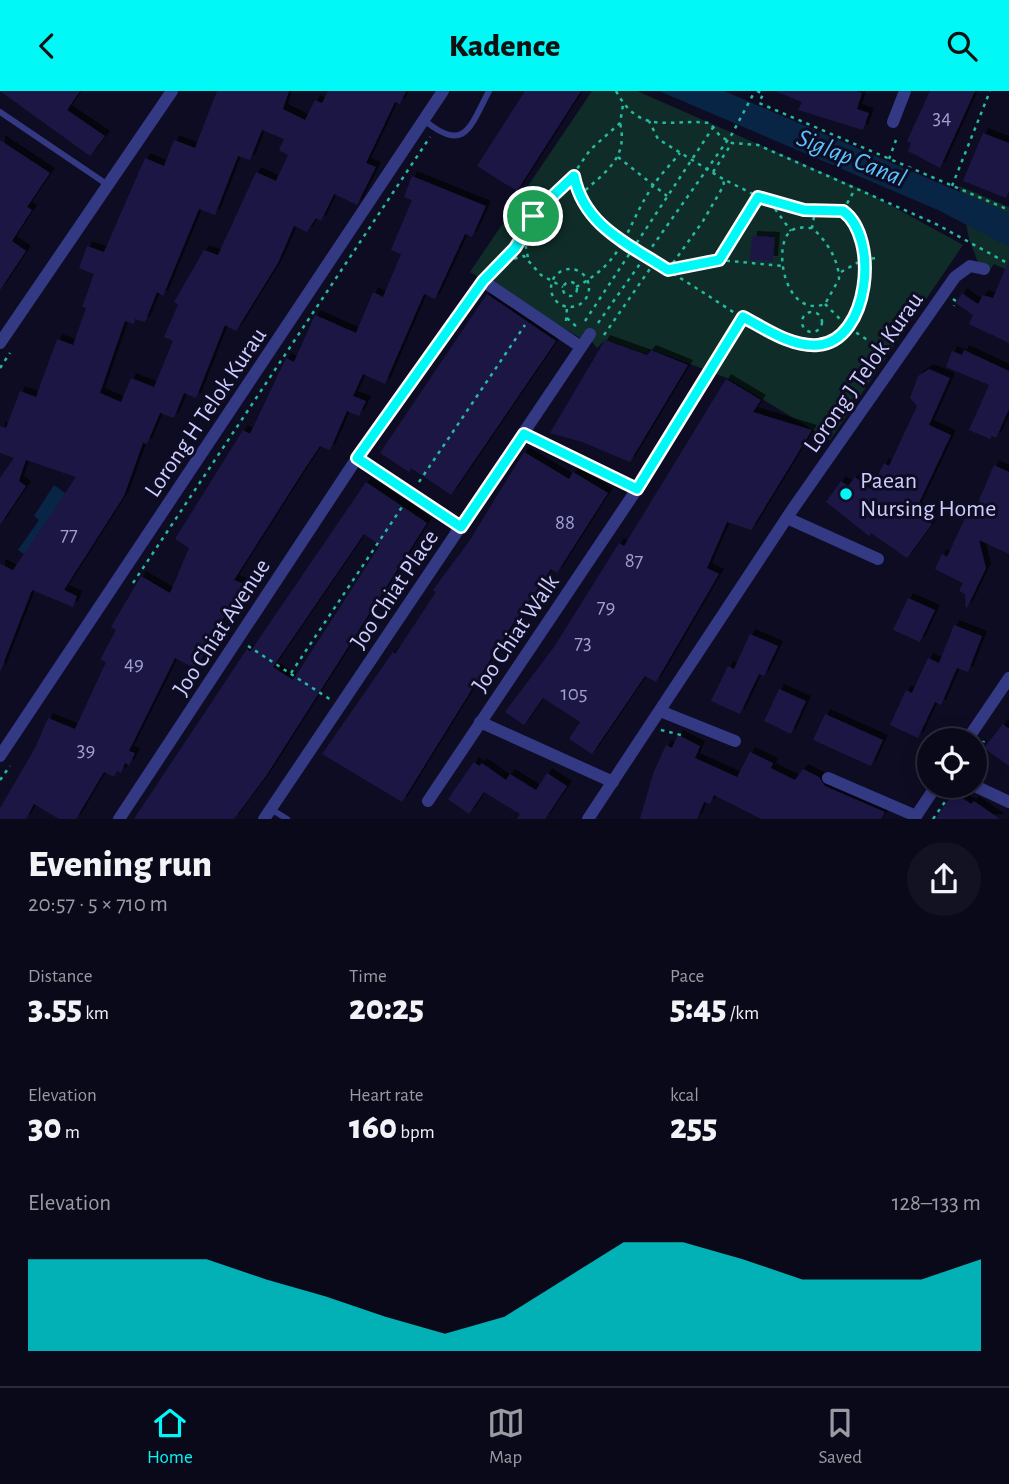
<!DOCTYPE html>
<meta charset="utf-8">
<style>
:root{--surface:#0a091a;--page:#131223;--text:#f1f3f6;--muted:#999aa2;--line:#2a2a39;--accent:#00f8f7}
body{margin:0;font-family:"Alegreya Sans",sans-serif;background:var(--page);color:var(--text);height:100vh;display:flex;flex-direction:column;font-size:26px;white-space:nowrap}
*{box-sizing:border-box;margin:0}
p{font-size:23px;color:var(--muted)}
.icon{flex:none;width:38px;height:38px;fill:none;stroke:currentColor;stroke-width:2;stroke-linecap:round;stroke-linejoin:round}
.map{position:relative;height:728px;overflow:hidden}
.details{display:flex;flex-direction:column;background:var(--surface);flex:1}
.details>*{flex:none}
.tools{position:absolute;left:917px;top:637px;display:grid;gap:14px}
.tools a{display:grid;place-items:center;width:70px;height:70px;border-radius:50%;background:var(--surface);box-shadow:0 4px 18px #0003,0 0 0 2px var(--line);font-size:35px}
.pin{position:absolute;display:grid;place-items:center;width:60px;height:60px;color:#fff;margin:-30px;border:4px solid #fff;border-radius:50%;box-shadow:0 2px 7px #0007}
.round{display:grid;place-items:center;flex:none;width:74px;height:74px;border-radius:37px;background:var(--page)}
.headline{display:flex;align-items:center;justify-content:space-between;height:119px;padding:0 28px}
h1{font-size:38px;font-weight:800;line-height:52px}
.metrics{display:grid;grid-template-columns:repeat(3,1fr);gap:10px;height:119px;padding:7px 28px}
.metrics div{display:grid;align-content:center}
.metrics b{font-size:35px;font-weight:800}
.metrics small{font-size:19px;font-weight:400}
.metrics p{font-size:19px}
.chart{height:196px;padding:14px 28px}
.chart p{display:flex;justify-content:space-between}
.chart svg{width:100%;height:126px;margin-top:7px;fill:var(--accent);opacity:.7}
header{display:flex;justify-content:space-between;align-items:center;height:91px;padding:0 28px;background:var(--accent);color:#111;font-size:32px;font-weight:800}
.tabs{display:flex;justify-content:space-around;align-items:center;height:98px;border-top:2px solid var(--line);background:var(--surface);font-size:19px;color:var(--muted)}
.tabs a{display:grid;justify-items:center;gap:4px}
.tabs .on{color:var(--accent)}
.map>svg:first-child{display:block}
.green{fill:#0f2c28}
.water{fill:#082545}
.building{fill:#1b1744;fill-rule:evenodd;filter:url(#shadow)}
.lines{fill:none;stroke-linecap:round;stroke-linejoin:round}
.path{stroke:#26baa1;stroke-width:2.5;stroke-dasharray:3.5 5;stroke-linecap:butt}
.lane{stroke:#343984;stroke-width:6}
.street{stroke:#343984;stroke-width:12}
.route-casing{stroke:#fff;stroke-width:14}
.route{stroke:#00f8f7;stroke-width:9}
.poi-dot{fill:#00f8f7;stroke:#0d0c22;stroke-width:2.5}
.labels{text-anchor:middle;stroke-width:6;stroke-linejoin:round;paint-order:stroke}
.number-label{font-size:21px;fill:#a0a0d0}
.street-label{font-size:24px;fill:#cdcdff;stroke:#0d0c22}
.poi-label{font-size:24px;fill:#cdcdff;stroke:#0d0c22;text-anchor:start}
.water-label{font-size:26px;font-style:italic;fill:#5bc4ff;stroke:#0d0c22}
</style>
<header><svg class="icon" aria-label="back" viewBox="0 0 24 24"><path d="M15 5l-7 7 7 7"/></svg>Kadence<svg class="icon" aria-label="search" viewBox="0 0 24 24"><circle cx="10" cy="10" r="6"/><path d="M15 15l6 6"/></svg></header>
<div class="map">
<svg width="1009" height="728" viewBox="0 0 1009 728">
<defs>
<filter id="shadow"><feDropShadow dx="5" dy="-5" stdDeviation="0" flood-color="#0009"/></filter>
</defs>
<rect width="100%" height="100%" fill="#0d0c22"/>
<g class="green">
<path d="M 592,0 L 637,0 L 863,99 L 963,154 L 830,349 L 727,287 L 650,258 L 647,263 L 605,249 L 597,257 L 584,241 L 580,247 L 577,245 L 470,181 Z"/>
<path d="M 959,95 L 1009,116 L 1009,180 L 994,173 L 990,179 L 979,174 L 969,148 Z"/>
</g>
<g class="water">
<path d="M 659,0 L 724,0 L 1009,122 L 1009,156 L 938,119 Z"/>
<path d="M 54,394 L 68,404 L 27,465 L 18,459 L 39,429 L 34,425 Z"/>
</g>
<g class="building">
<path d="M 0,0 L 80,0 L 67,19 L 105,45 L 90,65 Z"/>
<path d="M 217,0 L 289,0 L 283,18 L 305,29 L 315,9 L 322,12 L 328,0 L 406,0 L 400,13 L 395,11 L 366,72 L 376,76 L 357,114 L 334,103 L 321,130 L 316,127 L 307,141 L 294,135 L 278,172 L 236,240 L 225,234 L 196,307 L 184,302 L 174,327 L 160,322 L 147,353 L 143,352 L 124,405 L 64,499 L 77,505 L 73,516 L 32,499 L 0,581 L 0,473 L 13,479 L 76,386 L 26,369 L 19,390 L 26,395 L 0,434 L 0,387 L 14,367 L 0,362 L 0,335 L 6,337 L 20,300 L 36,306 L 57,248 L 73,254 L 86,217 L 82,216 L 94,183 L 79,177 L 87,155 L 104,161 L 145,67 L 164,75 L 174,49 L 195,57 ZM 262,39 L 284,48 L 279,59 L 288,64 L 276,90 L 256,81 L 218,164 L 204,159 L 174,211 L 178,214 L 164,246 L 173,250 L 154,296 L 131,287 L 121,311 L 100,302 L 125,230 L 134,233 L 135,228 L 145,231 L 157,201 L 163,205 L 199,118 L 215,124 L 238,65 L 250,69 Z"/>
<path d="M 525,0 L 581,0 L 517,100 L 477,75 Z"/>
<path d="M 775,0 L 856,0 L 862,2 L 857,18 L 869,22 L 863,39 L 798,19 L 802,11 Z"/>
<path d="M 930,0 L 975,0 L 940,77 L 908,60 L 911,52 L 907,50 Z"/>
<path d="M 983,42 L 1009,52 L 1009,100 L 1006,107 L 963,90 Z"/>
<path d="M 0,49 L 50,82 L 27,116 L 32,119 L 12,150 L 26,160 L 0,199 Z"/>
<path d="M 412,85 L 486,115 L 472,146 L 465,143 L 435,208 L 424,203 L 385,293 L 363,283 L 353,305 L 366,310 L 359,325 L 347,320 L 330,359 L 320,355 L 304,379 L 234,489 L 244,493 L 234,517 L 230,515 L 196,578 L 175,567 L 129,660 L 135,662 L 129,674 L 125,672 L 121,682 L 117,680 L 114,686 L 104,681 L 76,728 L 59,728 L 34,713 L 26,728 L 0,728 L 0,717 L 35,657 L 48,627 L 75,638 L 106,571 L 100,569 L 116,539 L 111,536 L 141,485 L 170,502 L 189,457 L 175,448 L 243,339 L 250,343 L 286,267 L 294,271 L 315,224 L 356,242 L 373,201 L 383,206 L 401,163 L 391,159 L 412,109 L 404,106 Z"/>
<path d="M 752,145 L 775,146 L 773,170 L 750,169 Z"/>
<path d="M 1009,169 L 1009,252 L 969,233 L 973,224 L 956,212 L 962,202 L 978,213 L 983,204 L 993,207 Z"/>
<path d="M 487,203 L 556,250 L 451,404 L 411,377 L 409,381 L 380,362 Z"/>
<path d="M 605,249 L 647,264 L 651,259 L 688,274 L 630,371 L 582,351 L 550,342 Z"/>
<path d="M 964,259 L 1009,280 L 1009,318 L 996,347 L 992,345 L 990,348 L 969,339 L 989,294 L 946,276 L 952,260 L 962,264 Z"/>
<path d="M 929,278 L 950,287 L 929,334 L 951,344 L 917,416 L 931,425 L 927,430 L 932,433 L 907,467 L 871,442 L 869,445 L 826,411 L 841,390 L 848,395 L 855,386 L 871,398 L 884,372 L 889,375 L 917,315 L 910,307 L 918,285 Z"/>
<path d="M 726,288 L 761,309 L 753,321 L 812,339 L 751,439 L 727,431 L 707,477 L 719,483 L 656,591 L 645,585 L 592,663 L 569,648 L 580,631 L 543,607 L 524,634 L 505,621 L 554,556 L 619,452 L 624,455 Z"/>
<path d="M 524,361 L 569,388 L 573,381 L 608,402 L 557,482 L 551,478 L 508,540 L 402,711 L 322,663 L 393,561 L 395,563 L 436,501 L 433,499 L 470,449 Z"/>
<path d="M 994,374 L 1009,381 L 1009,463 L 979,449 L 986,477 L 966,519 L 965,503 L 959,500 L 963,492 L 935,478 L 942,463 L 947,466 L 966,425 L 971,428 Z"/>
<path d="M 366,391 L 427,432 L 266,685 L 234,728 L 134,728 L 247,558 L 250,561 ZM 364,443 L 380,454 L 293,589 L 273,576 Z"/>
<path d="M 908,507 L 935,519 L 920,551 L 893,539 Z"/>
<path d="M 954,534 L 982,545 L 968,581 L 957,577 L 941,614 L 935,611 L 918,647 L 890,634 L 906,599 L 912,602 L 928,567 L 939,572 Z"/>
<path d="M 750,543 L 778,555 L 764,585 L 759,583 L 740,623 L 711,610 L 728,575 L 734,578 Z"/>
<path d="M 779,598 L 806,610 L 791,643 L 764,630 Z"/>
<path d="M 825,623 L 883,649 L 871,675 L 813,649 Z"/>
<path d="M 1003,633 L 1009,638 L 1009,675 L 984,657 Z"/>
<path d="M 678,644 L 700,655 L 695,667 L 737,686 L 750,661 L 773,672 L 771,677 L 795,689 L 803,678 L 819,686 L 825,695 L 885,721 L 881,728 L 761,728 L 714,704 L 710,713 L 704,711 L 697,728 L 640,728 L 653,683 L 666,654 L 672,657 Z"/>
<path d="M 474,671 L 479,675 L 482,672 L 506,689 L 510,683 L 536,699 L 547,682 L 567,695 L 545,728 L 517,728 L 520,723 L 484,701 L 469,723 L 448,708 Z"/>
<path d="M 954,701 L 971,713 L 974,710 L 1000,728 L 935,728 Z"/>
</g>
<g class="lines">
<g class="path">
<path d="M 616,0 C 641,46 669,27 710,32 L 720,45 L 732,52 L 758,54 L 936,133 L 1009,173"/>
<path d="M 757,0 L 763,3 L 759,12 L 1009,119"/>
<path d="M 618,66 L 667,105"/>
<path d="M 889,68 L 896,49"/>
<path d="M 713,81 L 732,52"/>
<path d="M 574,85 L 584,116 L 600,135 C 634,158 669,180 704,202 C 734,221 768,247 804,253 C 868,263 883,149 843,120 L 804,119 L 763,108 L 723,88 L 658,48 L 649,30"/>
<path d="M 952,95 L 990,0"/>
<path d="M 579,105 C 603,82 629,69 620,32"/>
<path d="M 770,111 L 791,140"/>
<path d="M 843,120 L 855,98"/>
<path d="M 812,137 C 805,137 797,135 791,140 C 772,153 784,228 825,213 L 839,188 C 839,169 826,149 812,137 L 815,120"/>
<path d="M 524,146 L 528,167"/>
<path d="M 719,169 L 758,106"/>
<path d="M 506,170 L 524,165 L 541,184 L 563,196"/>
<circle cx="570" cy="197" r="19"/>
<path d="M 668,179 L 719,169 L 783,175"/>
<path d="M 668,179 L 703,130 L 724,94 L 723,88"/>
<path d="M 841,181 L 864,168 L 879,167"/>
<path d="M 492,182 L 515,157 L 540,117 L 566,94 L 590,59 L 620,32 L 623,14"/>
<circle cx="570" cy="198" r="7"/>
<path d="M 576,196 C 626,169 624,139 652,96 C 660,84 671,73 680,62"/>
<path d="M 953,208 L 956,210 L 954,215"/>
<path d="M 825,213 L 849,237 L 886,261"/>
<circle cx="812" cy="231" r="10"/>
<path d="M 567,227 L 578,237"/>
<path d="M 566,230 L 567,216"/>
<path d="M 585,230 L 714,35"/>
<path d="M 598,232 L 732,43 L 755,0"/>
<path d="M 604,244 L 654,172"/>
<path d="M 716,271 L 743,226"/>
<path d="M 0,277 L 10,262"/>
<path d="M 419,391 L 525,234"/>
<path d="M 133,492 L 430,46"/>
<path d="M 248,555 L 331,609"/>
<path d="M 291,582 L 404,413"/>
<path d="M 661,639 L 681,644"/>
<path d="M 975,666 L 984,650"/>
<path d="M 0,689 L 10,675"/>
<path d="M 948,695 L 963,703"/>
<path d="M 933,728 L 956,695"/>
</g>
<g class="lane">
<path d="M 0,21 L 108,94"/>
<path d="M 424,29 C 465,63 470,36 489,0"/>
<path d="M 271,718 L 287,728"/>
</g>
<g class="street">
<path d="M 893,31 L 905,0"/>
<path d="M 0,252 L 172,0"/>
<path d="M 524,343 L 637,398"/>
<path d="M 357,367 L 461,436"/>
<path d="M 787,427 L 878,468"/>
<path d="M 660,620 L 735,650"/>
<path d="M 480,631 L 613,691"/>
<path d="M 967,649 L 1009,587"/>
<path d="M 0,665 L 443,0"/>
<path d="M 828,687 L 916,725"/>
<path d="M 975,695 L 1009,711"/>
<path d="M 428,710 L 637,398 L 709,282"/>
<path d="M 119,728 L 357,367 L 483,190 L 581,256"/>
<path d="M 264,728 L 590,243"/>
<path d="M 588,728 L 792,419 L 955,186 L 970,175 L 984,178"/>
<path d="M 914,728 L 936,695"/>
</g>
</g>
<g class="lines">
<defs>
<path id="route" d="M 574,85 C 584,135 628,153 668,179 L 719,169 L 758,106 L 804,119 L 843,120 C 880,147 869,250 818,254 C 791,256 766,238 743,226 L 637,398 L 524,343 L 461,436 L 357,367 L 483,190 L 515,157 L 540,117 Z"/>
</defs>
<use href="#route" class="route-casing"/>
<use href="#route" class="route"/>
</g>
<circle class="poi-dot" cx="846" cy="403" r="7"/>
<g class="labels">
<g class="number-label">
<text x="942" y="33">34</text>
<text x="565" y="438">88</text>
<text x="69" y="450">77</text>
<text x="634" y="476">87</text>
<text x="606" y="522">79</text>
<text x="583" y="558">73</text>
<text x="134" y="579">49</text>
<text x="574" y="609">105</text>
<text x="86" y="665">39</text>
</g>
<g class="street-label">
<text transform="translate(863 281) rotate(-55)" y="8">Lorong J Telok Kurau</text>
<text transform="translate(205 321) rotate(-56)" y="8">Lorong H Telok Kurau</text>
<text transform="translate(394 498) rotate(-56)" y="8">Joo Chiat Place</text>
<text transform="translate(221 536) rotate(-57)" y="8">Joo Chiat Avenue</text>
<text transform="translate(515 542) rotate(-56)" y="8">Joo Chiat Walk</text>
</g>
<g class="poi-label">
<text x="860" y="397">Paean<tspan x="860" dy="28">Nursing Home</tspan></text>
</g>
<g class="water-label">
<text transform="translate(852 66) rotate(22)" y="9">Siglap Canal</text>
</g>
</g>
</svg>
<div class="tools">
<a><svg class="icon" aria-label="locate" viewBox="0 0 24 24"><circle cx="12" cy="12" r="6"/><path d="M12 2v4M12 18v4M2 12h4M18 12h4"/></svg></a>
</div>
<div class="pin" style="left:533px;top:125px;background:#1e9e55"><svg class="icon" aria-label="arrive" viewBox="0 0 24 24"><path d="M6 21V4h12l-3 4 3 4H6"/></svg></div>
</div>
<section class="details">
<div class="headline"><div><h1>Evening run</h1><p>20:57 · 5 × 710 m</p></div><a class="round"><svg class="icon" aria-label="share" viewBox="0 0 24 24"><path d="M12 15V3M7 8l5-5 5 5M5 13v7h14v-7"/></svg></a></div>
<div class="metrics">
<div><p>Distance</p><b>3.55<small> km</small></b></div>
<div><p>Time</p><b>20:25</b></div>
<div><p>Pace</p><b>5:45<small> /km</small></b></div>
</div>
<div class="metrics">
<div><p>Elevation</p><b>30<small> m</small></b></div>
<div><p>Heart rate</p><b>160<small> bpm</small></b></div>
<div><p>kcal</p><b>255</b></div>
</div>
<div class="chart"><p><span>Elevation</span>128–133 m</p>
<svg viewBox="0 0 160 44" preserveAspectRatio="none"><path d="M0 44V12L10 12L20 12L30 12L40 19L50 25L60 32L70 38L80 32L90 19L100 6L110 6L120 12L130 19L140 19L150 19L160 12V44z"/></svg>
</div>
</section>
<nav class="tabs">
<a class="on"><svg class="icon" aria-label="home" viewBox="0 0 24 24"><path d="M3 11l9-7 9 7M6 9v11h12V9"/></svg>Home</a>
<a><svg class="icon" aria-label="map" viewBox="0 0 24 24"><path d="M3 6l6-2 6 2 6-2v14l-6 2-6-2-6 2zM9 4v14M15 6v14"/></svg>Map</a>
<a><svg class="icon" aria-label="saved" viewBox="0 0 24 24"><path d="M7 4h10v16l-5-4-5 4z"/></svg>Saved</a>
</nav>
